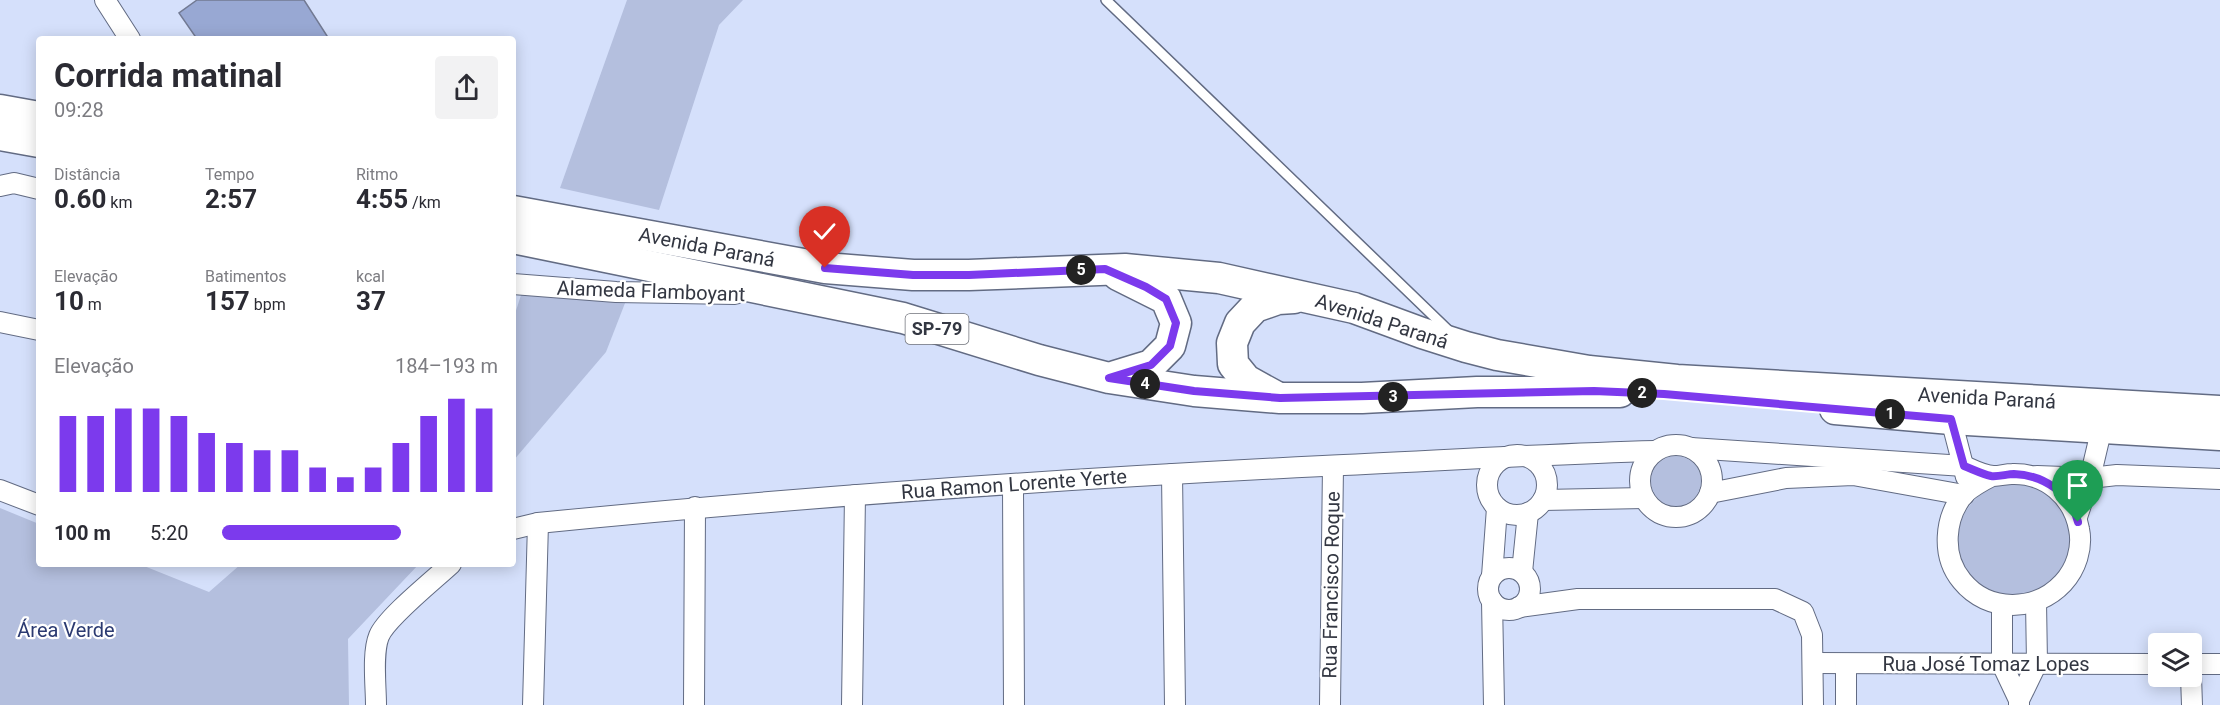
<!DOCTYPE html>
<html lang="pt">
<meta charset="utf-8">
<style>
:root{--surface:#fff;--page:#f2f2f3;--text:#2b2b33;--muted:#7c7c81;--accent:#7c3aed}
body{margin:0;font-family:Roboto,sans-serif;background:var(--page);color:var(--text);height:100vh;display:flex;flex-direction:column;font-size:22px;white-space:nowrap}
*{box-sizing:border-box;margin:0}
p{font-size:20px;color:var(--muted)}
.icon{flex:none;width:33px;height:33px;fill:none;stroke:currentColor;stroke-width:2;stroke-linecap:round;stroke-linejoin:round}
.map{position:relative;flex:1;overflow:hidden}
.details{position:absolute;left:36px;top:36px;width:480px;height:531px;display:flex;flex-direction:column;background:var(--surface);border-radius:6px;box-shadow:0 3px 15px #0003}
.details>*{flex:none}
.controls{position:absolute;left:2148px;top:633px;display:grid;gap:12px}
.controls a{display:grid;place-items:center;width:54px;height:54px;border-radius:6px;background:var(--surface);box-shadow:0 3px 15px #0003;font-size:30px}
.pin{position:absolute;display:grid;place-items:center;width:51px;height:51px;color:#fff;margin:-62px -26px;border-radius:50% 50% 50% 0;rotate:-45deg;box-shadow:0 0 6px #0007}
.pin .icon{rotate:45deg}
.km{position:absolute;width:30px;height:30px;margin:-15px;border-radius:50%;background:#222;color:#fff;font-size:16px;line-height:30px;text-align:center}
.round{display:grid;place-items:center;flex:none;width:63px;height:63px;border-radius:6px;background:var(--page)}
.summary{display:flex;align-items:center;justify-content:space-between;height:102px;padding:0 18px}
h1{font-size:33px;font-weight:700;line-height:45px}
.figures{display:grid;grid-template-columns:repeat(3,1fr);gap:9px;height:102px;padding:6px 18px}
.figures div{display:grid;align-content:center}
.figures b{font-size:26px;font-weight:700}
.figures small{font-size:16px;font-weight:400}
.figures p{font-size:16px}
.chart{height:168px;padding:12px 18px}
.chart p{display:flex;justify-content:space-between}
.chart svg{width:100%;height:108px;margin-top:6px;stroke:var(--accent);stroke-width:6}
ul{padding:0 18px;list-style:none;font-size:20px}
li{display:grid;grid-template-columns:96px 72px 1fr;align-items:center;height:45px}
li i{height:15px;border-radius:8px;background:var(--accent)}
.map>svg:first-child{display:block}
.green{fill:#b4bfde}
.building{fill:#98a8d3;stroke:#727a93;stroke-width:1.5}
.lines{fill:none;stroke-linecap:round;stroke-linejoin:round}
.lane-casing{stroke:#626b83;stroke-width:12}
.street-casing{stroke:#626b83;stroke-width:22}
.primary-casing{stroke:#626b83;stroke-width:33}
.lane{stroke:#fff;stroke-width:9}
.street{stroke:#fff;stroke-width:20}
.primary{stroke:#fff;stroke-width:30}
.route-casing{stroke:#fff;stroke-width:12}
.route{stroke:#7c3aed;stroke-width:8}
.labels{text-anchor:middle;stroke-width:4.5;stroke-linejoin:round;paint-order:stroke}
.shield{fill:#fff;stroke:#70737b;stroke-width:1.5}
.shield-label{font-size:18px;font-weight:bold;fill:#333742}
.street-label{font-size:20px;fill:#333742;stroke:#fff}
.park-label{font-size:20px;fill:#2b3a71;stroke:#fff}
</style>
<div class="map">
<svg width="2220" height="705" viewBox="0 0 2220 705">
<rect width="100%" height="100%" fill="#d5e0fb"/>
<g class="green">
<path d="M 627,0 L 743,0 L 719,25 L 659,210 L 560,188 Z"/>
<path d="M 521,295 L 627,298 L 606,352 L 513,461 L 513,320 Z"/>
<circle cx="1676" cy="481" r="25"/>
<circle cx="2015" cy="540" r="57"/>
<path d="M 0,508 L 39,524 L 39,564 L 139,564 L 209,592 L 241,564 L 419,564 L 348,639 L 349,705 L 0,705 Z"/>
</g>
<path class="building" d="M 197,0 L 304,0 L 329,39 L 197,39 L 179,13 Z"/>
<g class="lines">
<defs>
<path id="lane" d="M 1106,0 L 1449,331"/>
<g id="street">
<path d="M 105,0 L 130,39"/>
<path d="M 0,186 L 14,183 L 39,189"/>
<path d="M 513,284 L 616,292 L 735,294"/>
<path d="M 0,322 L 39,330"/>
<path d="M 1951,419 L 1966,477"/>
<circle cx="1676" cy="481" r="36"/>
<path d="M 1691,448 L 1964,466 C 1973,470 1984,476 1994,476 C 2000,476 2006,474 2012,474 C 2046,473 2073,496 2079,529 C 2083,548 2076,569 2063,583 C 2036,612 1988,613 1962,581 C 1941,556 1944,517 1965,493 C 1973,486 1982,481 1992,476"/>
<circle cx="1517" cy="485" r="30"/>
<path d="M 1172,474 L 1175,705"/>
<path d="M 2037,476 L 2090,478 L 2117,475 L 2220,479"/>
<path d="M 1013,485 L 1014,705"/>
<path d="M 0,490 L 39,505"/>
<path d="M 1710,493 L 1786,478 L 1853,475 L 1964,495"/>
<path d="M 1543,500 L 1644,498"/>
<path d="M 2077,517 L 2090,478 L 2102,427"/>
<path d="M 513,529 L 538,523 C 799,497 1061,479 1323,466 C 1434,461 1544,454 1655,451"/>
<circle cx="1509" cy="589" r="21"/>
<path d="M 1522,572 L 1528,513"/>
<path d="M 1492,576 L 1497,508"/>
<path d="M 1492,601 L 1494,705"/>
<path d="M 2002,605 L 2002,664 L 2019,700"/>
<path d="M 1519,607 L 1578,599 L 1775,599 L 1803,612 L 1812,635 L 1813,705"/>
<path d="M 1813,663 L 2158,664"/>
<path d="M 2192,664 L 2220,664"/>
<path d="M 2191,676 L 2192,705"/>
<path d="M 376,705 C 376,686 372,653 379,636 C 386,618 435,579 451,564"/>
<path d="M 533,705 L 538,523"/>
<path d="M 694,705 L 695,507"/>
<path d="M 852,705 L 855,495"/>
<path d="M 1330,705 L 1333,466"/>
<path d="M 1846,705 L 1846,664"/>
<path d="M 2019,705 L 2019,700 L 2037,663 L 2036,602"/>
</g>
<g id="primary">
<path d="M 0,110 L 39,117"/>
<path d="M 0,135 L 39,142"/>
<path d="M 513,211 L 825,268 L 913,275 L 969,275 L 1125,269 L 1219,278 L 1354,308 L 1422,333 L 1466,347 L 1497,355 L 1589,371 L 1677,380 L 2220,411"/>
<path d="M 513,238 L 903,318 L 1039,360 L 1109,378 L 1194,391 L 1280,398 L 1362,398 L 1477,392 L 1620,392"/>
<path d="M 1115,376 L 1151,365 L 1170,346 L 1176,323 L 1166,299 L 1118,275"/>
<path d="M 1275,396 L 1246,380 L 1233,364 L 1232,343 L 1240,323 L 1255,307 L 1278,299 L 1294,298"/>
<path d="M 1835,409 L 1951,419 L 2220,435"/>
</g>
</defs>
<use href="#lane" class="lane-casing"/>
<use href="#street" class="street-casing"/>
<use href="#primary" class="primary-casing"/>
<use href="#lane" class="lane"/>
<use href="#street" class="street"/>
<use href="#primary" class="primary"/>
</g>
<g class="lines">
<defs>
<path id="route" d="M 825,268 L 913,275 L 969,275 L 1105,269 L 1146,287 L 1166,299 L 1176,323 L 1170,346 L 1151,365 L 1109,378 L 1194,391 L 1280,398 L 1594,391 L 1664,394 L 1951,419 L 1964,466 C 1972,469 1982,474 1991,476 C 1998,477 2007,474 2014,474 C 2043,475 2071,493 2078,522"/>
</defs>
<use href="#route" class="route-casing"/>
<use href="#route" class="route"/>
</g>
<g class="labels">
<rect class="shield" x="905.5" y="314" width="63" height="30" rx="4.5"/>
<g class="shield-label">
<text x="937" y="335">SP-79</text>
</g>
<g class="street-label">
<text transform="translate(707 247) rotate(11)" y="7">Avenida Paraná</text>
<text transform="translate(651 291) rotate(2)" y="7">Alameda Flamboyant</text>
<text transform="translate(1382 321) rotate(18)" y="7">Avenida Paraná</text>
<text transform="translate(1987 398) rotate(3)" y="7">Avenida Paraná</text>
<text transform="translate(1014 484) rotate(-4)" y="7">Rua Ramon Lorente Yerte</text>
<text transform="translate(1331 585) rotate(-89)" y="7">Rua Francisco Roque</text>
<text x="1986" y="671">Rua José Tomaz Lopes</text>
</g>
<g class="park-label">
<text x="66" y="637">Área Verde</text>
</g>
</g>
</svg>
<div class="controls">
<a><svg class="icon" aria-label="layers" viewBox="0 0 24 24"><path d="M12 4l9 5-9 5-9-5zM3 14l9 5 9-5"/></svg></a>
</div>
<div class="pin" style="left:2078px;top:522px;background:#1e9e55"><svg class="icon" aria-label="arrive" viewBox="0 0 24 24"><path d="M6 21V4h12l-3 4 3 4H6"/></svg></div>
<div class="pin" style="left:825px;top:268px;background:#d93025"><svg class="icon" aria-label="check" viewBox="0 0 24 24"><path d="M5 12l5 5 9-10"/></svg></div>
<b class="km" style="left:1890px;top:414px">1</b>
<b class="km" style="left:1642px;top:393px">2</b>
<b class="km" style="left:1393px;top:397px">3</b>
<b class="km" style="left:1145px;top:384px">4</b>
<b class="km" style="left:1081px;top:270px">5</b>
<section class="details">
<div class="summary"><div><h1>Corrida matinal</h1><p>09:28</p></div><a class="round"><svg class="icon" aria-label="share" viewBox="0 0 24 24"><path d="M12 15V3M7 8l5-5 5 5M5 13v7h14v-7"/></svg></a></div>
<div class="figures">
<div><p>Distância</p><b>0.60<small> km</small></b></div>
<div><p>Tempo</p><b>2:57</b></div>
<div><p>Ritmo</p><b>4:55<small> /km</small></b></div>
</div>
<div class="figures">
<div><p>Elevação</p><b>10<small> m</small></b></div>
<div><p>Batimentos</p><b>157<small> bpm</small></b></div>
<div><p>kcal</p><b>37</b></div>
</div>
<div class="chart"><p><span>Elevação</span>184–193 m</p>
<svg viewBox="0 0 160 44" preserveAspectRatio="none"><path d="M5 44V13M15 44V13M25 44V10M35 44V10M45 44V13M55 44V20M65 44V24M75 44V27M85 44V27M95 44V34M105 44V38M115 44V34M125 44V24M135 44V13M145 44V6M155 44V10"/></svg>
</div>
<ul>
<li><b>100 m</b>5:20<i style="width:65%"></i></li>
</ul>
</section>
</div>
